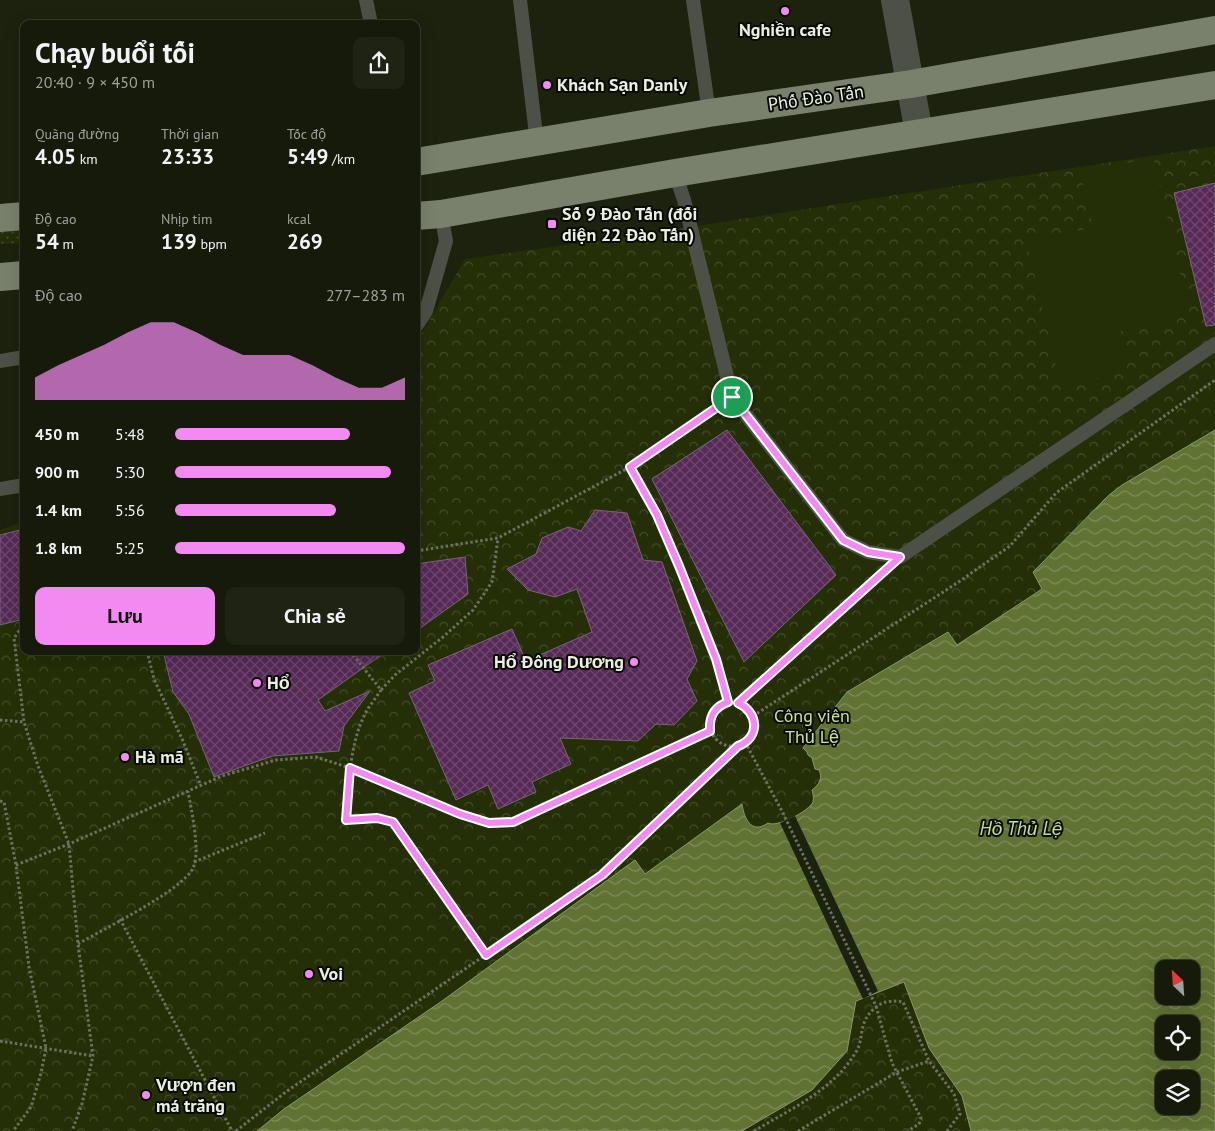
<!DOCTYPE html>
<html lang="vi">
<meta charset="utf-8">
<style>
:root{--surface:#151a0a;--page:#1e2313;--text:#f1f3f6;--muted:#9da19c;--line:#34382b;--accent:#f38af2}
body{margin:0;font-family:"PT Sans",sans-serif;background:var(--page);color:var(--text);height:100vh;display:flex;flex-direction:column;font-size:19px;white-space:nowrap}
*{box-sizing:border-box;margin:0}
p{font-size:16px;color:var(--muted)}
.icon{flex:none;width:28px;height:28px;fill:none;stroke:currentColor;stroke-width:2;stroke-linecap:round;stroke-linejoin:round}
.map{position:relative;flex:1;overflow:hidden}
.side{position:absolute;left:20px;top:20px;width:400px;height:635px;display:flex;flex-direction:column;background:var(--surface);border-radius:10px;box-shadow:0 5px 20px #0002,0 0 0 1px var(--line)}
.side>*{flex:none}
.needle{width:32px;rotate:335deg}
.tools{position:absolute;left:1155px;top:960px;display:grid;gap:10px}
.tools a{display:grid;place-items:center;width:45px;height:45px;border-radius:10px;background:var(--surface);box-shadow:0 5px 20px #0002,0 0 0 1px var(--line);font-size:25px}
.pin{position:absolute;display:grid;place-items:center;width:42px;height:42px;color:#fff;margin:-21px;border:2px solid #fff;border-radius:50%;box-shadow:0 1px 5px #0007}
.round{display:grid;place-items:center;flex:none;width:52px;height:52px;border-radius:10px;background:var(--page)}
.summary{display:flex;align-items:center;justify-content:space-between;height:85px;padding:0 15px}
h1{font-size:28px;font-weight:700;line-height:38px}
.stats{display:grid;grid-template-columns:repeat(3,1fr);gap:8px;height:85px;padding:5px 15px}
.stats div{display:grid;align-content:center}
.stats b{font-size:21px;font-weight:700}
.stats small{font-size:14px;font-weight:400}
.stats p{font-size:14px}
.chart{height:140px;padding:10px 15px}
.chart p{display:flex;justify-content:space-between}
.chart svg{width:100%;height:90px;margin-top:5px;fill:var(--accent);opacity:.7}
.primary-button{display:flex;gap:10px;margin-top:auto;padding:10px 15px}
.primary-button a{flex:1;height:58px;border-radius:10px;background:var(--accent);color:#111;font-size:20px;font-weight:700;line-height:58px;text-align:center}
.primary-button a+a{background:var(--page);color:var(--text)}
ul{padding:0 15px;list-style:none;font-size:16px}
li{display:grid;grid-template-columns:80px 60px 1fr;align-items:center;height:38px}
li i{height:12px;border-radius:6px;background:var(--accent)}
.map>svg:first-child{display:block}
.grass{fill:url(#grass-dots)}
.park{fill:url(#park-crowns);fill-rule:evenodd}
.pitch{fill:#242e07}
.water{fill:url(#water-waves);stroke:#899867;fill-rule:evenodd}
.pier{fill:#1c220e}
.building{fill:url(#building-cross-hatch);stroke:#786578}
.lines{fill:none;stroke-linecap:round;stroke-linejoin:round}
.path{stroke:#6d7260;stroke-width:3;stroke-dasharray:2.5 2.5;stroke-linecap:butt}
.lane{stroke:#4c5046;stroke-width:14}
.street{stroke:#4c5046;stroke-width:28}
.primary{stroke:#79806c;stroke-width:28}
.route-casing{stroke:#fff;stroke-width:10}
.route{stroke:#f38af2;stroke-width:6}
.poi-dot{fill:#f38af2;stroke:#080a04;stroke-width:2}
.labels{text-anchor:middle;stroke-width:4;stroke-linejoin:round;paint-order:stroke}
.poi-label{font-size:18px;font-weight:bold;fill:#eaefe1;stroke:#080a04;text-anchor:start}
.street-label{font-size:18px;fill:#eaefe1;stroke:#080a04}
.park-label{font-size:18px;fill:#c9e589;stroke:#080a04}
.water-label{font-size:19px;font-style:italic;fill:#c4e184;stroke:#080a04}
</style>
<div class="map">
<svg width="1215" height="1131" viewBox="0 0 1215 1131">
<defs>
<pattern id="grass-dots" width="8" height="8" patternUnits="userSpaceOnUse" patternTransform="scale(1.25)"><rect width="8" height="8" fill="#242e07"/><path d="M2 2h.1M6 6h.1" fill="none" stroke="#444d2b" stroke-width="1.8" stroke-linecap="round"/></pattern>
<pattern id="park-crowns" width="20" height="18" patternUnits="userSpaceOnUse" patternTransform="scale(1.25)"><rect width="20" height="18" fill="#242e07"/><path d="M2 6a3 3 0 1 1 6 0M12 15a3 3 0 1 1 6 0" fill="none" stroke="#444d2b"/></pattern>
<pattern id="water-waves" width="16" height="10" patternUnits="userSpaceOnUse" patternTransform="scale(1.25)"><rect width="16" height="10" fill="#607333"/><path d="M0 5q4-4 8 0t8 0" fill="none" stroke="#7f8e5a"/></pattern>
<pattern id="building-cross-hatch" width="8" height="8" patternUnits="userSpaceOnUse" patternTransform="scale(1.25)"><rect width="8" height="8" fill="#562956"/><path d="M0 0l8 8M0 8l8-8" fill="none" stroke="#6e486e"/></pattern>
</defs>
<rect width="100%" height="100%" fill="#1c220e"/>
<path class="grass" d="M 24,230 L 24,243 L 0,244 L 0,232 Z"/>
<path class="park" d="M 1215,146 L 1215,1131 L 0,1131 L 0,530 L 24,521 L 24,651 L 416,651 L 416,343 L 465,259 L 631,236 ZM 1164,969 L 1191,969 L 1191,996 L 1164,996 ZM 1164,1024 L 1191,1024 L 1191,1051 L 1164,1051 ZM 1164,1079 L 1191,1079 L 1191,1106 L 1164,1106 Z"/>
<path class="pitch" d="M 1153,157 L 1190,315 L 1118,332 L 1127,371 L 1061,387 L 1027,243 L 1093,227 L 1081,174 Z"/>
<path class="water" d="M 1215,430 L 1215,1131 L 971,1131 L 962,1096 L 929,1048 L 904,982 L 856,1001 L 847,1051 L 812,1090 L 742,1131 L 257,1131 L 284,1109 L 442,1001 L 635,860 L 645,874 L 742,804 C 744,818 751,835 768,823 C 777,828 809,811 813,802 C 814,798 813,794 812,790 C 819,785 823,778 819,770 L 815,769 L 812,758 L 808,755 L 807,752 L 803,748 L 847,692 L 948,632 L 957,645 L 1042,589 L 1033,572 L 1109,495 L 1122,485 ZM 1164,969 L 1191,969 L 1191,996 L 1164,996 ZM 1164,1024 L 1191,1024 L 1191,1051 L 1164,1051 ZM 1164,1079 L 1191,1079 L 1191,1106 L 1164,1106 Z"/>
<path class="pier" d="M 795,816 L 878,991 L 863,999 L 780,823 Z"/>
<g class="building">
<path d="M 1215,183 L 1215,325 L 1206,326 L 1174,193 Z"/>
<path d="M 727,430 L 836,575 L 744,662 L 652,479 Z"/>
<path d="M 595,510 L 627,513 L 643,560 L 662,562 L 697,661 L 687,679 L 697,701 L 674,725 L 656,724 L 638,741 L 560,738 L 571,764 L 532,782 L 536,792 L 498,809 L 488,785 L 456,800 L 409,693 L 435,681 L 428,665 L 512,629 L 526,661 L 592,632 L 577,589 L 555,597 L 528,590 L 507,569 L 536,554 L 542,538 L 568,527 L 581,531 Z"/>
<path d="M 24,529 L 24,619 L 0,625 L 0,535 Z"/>
<path d="M 465,557 L 468,594 L 416,631 L 416,564 Z"/>
<path d="M 163,651 L 387,651 L 318,700 L 325,711 L 370,691 L 344,726 L 339,751 L 272,756 L 214,777 L 189,714 L 173,692 Z"/>
</g>
<g class="lines">
<g class="path">
<path d="M 630,467 C 639,483 650,500 658,517 C 686,576 711,639 728,702"/>
<path d="M 416,551 L 498,538 L 630,467 L 716,408"/>
<path d="M 24,629 L 19,631 L 14,638 L 24,722 L 38,766 L 69,844 L 78,944 L 93,1056 L 82,1104 L 72,1131"/>
<path d="M 147,651 L 154,679 L 183,741 L 201,786"/>
<path d="M 350,651 L 381,690 L 395,675 L 443,637 L 473,610 L 492,582 L 498,538"/>
<path d="M 381,690 C 376,698 368,707 364,716 C 349,747 349,786 346,820 L 377,818 L 393,822 L 486,955"/>
<circle cx="732" cy="724" r="22"/>
<path d="M 738,703 L 879,576"/>
<path d="M 753,716 L 957,583 L 1010,546 L 1056,493 L 1215,380"/>
<path d="M 0,720 L 24,722"/>
<path d="M 745,742 L 783,813 L 876,1006 L 892,1063 L 921,1118 L 919,1124 L 908,1131"/>
<path d="M 0,801 L 4,802 L 16,865 L 29,967 L 46,1048 L 41,1073 L 31,1107 L 13,1131"/>
<path d="M 194,862 L 265,833"/>
<path d="M 16,865 L 69,844 L 222,776 L 276,760 L 316,757 L 350,768 L 460,814 L 489,823 L 513,822 L 710,731"/>
<path d="M 120,919 L 232,1131"/>
<path d="M 78,944 C 103,929 182,891 193,868 C 201,852 191,809 188,791"/>
<path d="M 0,1041 L 93,1056"/>
<path d="M 236,1131 L 287,1091 L 602,875 L 738,746"/>
<path d="M 754,1131 C 791,1109 833,1090 856,1052 C 865,1037 857,1023 875,1008 C 882,1001 894,1000 903,1002 L 929,1061 L 954,1094 L 960,1114 L 947,1131"/>
<path d="M 798,1131 L 897,1072 L 929,1061"/>
</g>
<g class="lane">
<path d="M 366,0 L 371,24"/>
<path d="M 520,0 L 537,143"/>
<path d="M 693,0 L 709,113"/>
<path d="M 675,173 L 684,200 L 732,397 L 843,540 L 868,552 L 900,557 L 1215,344"/>
<path d="M 416,326 L 426,311 L 446,241 L 441,214"/>
<path d="M 0,361 L 24,357"/>
<path d="M 0,489 L 24,485"/>
</g>
<path class="street" d="M 895,0 L 919,133"/>
<g class="primary">
<path d="M 416,162 L 709,113 L 911,84 L 1215,30"/>
<path d="M 416,216 L 441,214 L 675,173 L 1215,85"/>
<path d="M 0,218 L 24,216"/>
<path d="M 0,277 L 24,275"/>
</g>
</g>
<g class="lines">
<defs>
<path id="route" d="M 732,397 L 843,540 L 868,552 L 900,557 L 738,703 C 758,712 761,737 738,746 L 602,875 L 486,955 L 393,822 L 377,818 L 346,820 L 350,768 L 460,814 L 489,823 L 513,822 L 710,731 C 709,716 714,707 728,702 L 716,659 L 679,566 L 657,515 L 630,467 Z"/>
</defs>
<use href="#route" class="route-casing"/>
<use href="#route" class="route"/>
</g>
<g class="poi-dot">
<circle cx="785" cy="11" r="5"/>
<circle cx="547" cy="85" r="5"/>
<rect x="547" y="219" width="10" height="10" rx="2.5"/>
<circle cx="634" cy="662" r="5"/>
<circle cx="257" cy="683" r="5"/>
<circle cx="125" cy="757" r="5"/>
<circle cx="309" cy="974" r="5"/>
<circle cx="146" cy="1095" r="5"/>
</g>
<g class="labels">
<g class="poi-label">
<text x="785" y="36" text-anchor="middle">Nghiền cafe</text>
<text x="557" y="91">Khách Sạn Danly</text>
<text x="562" y="220">Số 9 Đào Tấn (đối<tspan x="562" dy="21">diện 22 Đào Tấn)</tspan></text>
<text x="624" y="668" text-anchor="end">Hổ Đông Dương</text>
<text x="267" y="689">Hổ</text>
<text x="135" y="763">Hà mã</text>
<text x="319" y="980">Voi</text>
<text x="156" y="1091">Vượn đen<tspan x="156" dy="21">má trắng</tspan></text>
</g>
<g class="street-label">
<text transform="translate(816 98) rotate(-8)" y="6">Phố Đào Tấn</text>
</g>
<g class="park-label">
<text x="812" y="722">Công viên<tspan x="812" dy="21">Thủ Lệ</tspan></text>
</g>
<g class="water-label">
<text x="1021" y="835">Hồ Thủ Lệ</text>
</g>
</g>
</svg>
<div class="tools">
<a><svg class="needle" viewBox="-14 -14 28 28"><path d="M0-13l5 13h-10z" fill="#e53935"/><path d="M0 13l5-13h-10z" fill="#9da19c"/></svg></a>
<a><svg class="icon" aria-label="locate" viewBox="0 0 24 24"><circle cx="12" cy="12" r="6"/><path d="M12 2v4M12 18v4M2 12h4M18 12h4"/></svg></a>
<a><svg class="icon" aria-label="layers" viewBox="0 0 24 24"><path d="M12 4l9 5-9 5-9-5zM3 14l9 5 9-5"/></svg></a>
</div>
<div class="pin" style="left:732px;top:397px;background:#1e9e55"><svg class="icon" aria-label="arrive" viewBox="0 0 24 24"><path d="M6 21V4h12l-3 4 3 4H6"/></svg></div>
<section class="side">
<div class="summary"><div><h1>Chạy buổi tối</h1><p>20:40 · 9 × 450 m</p></div><a class="round"><svg class="icon" aria-label="share" viewBox="0 0 24 24"><path d="M12 15V3M7 8l5-5 5 5M5 13v7h14v-7"/></svg></a></div>
<div class="stats">
<div><p>Quãng đường</p><b>4.05<small> km</small></b></div>
<div><p>Thời gian</p><b>23:33</b></div>
<div><p>Tốc độ</p><b>5:49<small> /km</small></b></div>
</div>
<div class="stats">
<div><p>Độ cao</p><b>54<small> m</small></b></div>
<div><p>Nhịp tim</p><b>139<small> bpm</small></b></div>
<div><p>kcal</p><b>269</b></div>
</div>
<div class="chart"><p><span>Độ cao</span>277–283 m</p>
<svg viewBox="0 0 160 44" preserveAspectRatio="none"><path d="M0 44V33L10 27L20 22L30 17L40 11L50 6L60 6L70 11L80 17L90 22L100 22L110 22L120 27L130 33L140 38L150 38L160 33V44z"/></svg>
</div>
<ul>
<li><b>450 m</b>5:48<i style="width:76%"></i></li>
<li><b>900 m</b>5:30<i style="width:94%"></i></li>
<li><b>1.4 km</b>5:56<i style="width:70%"></i></li>
<li><b>1.8 km</b>5:25<i style="width:100%"></i></li>
</ul>
<div class="primary-button"><a>Lưu</a><a>Chia sẻ</a></div>
</section>
</div>
